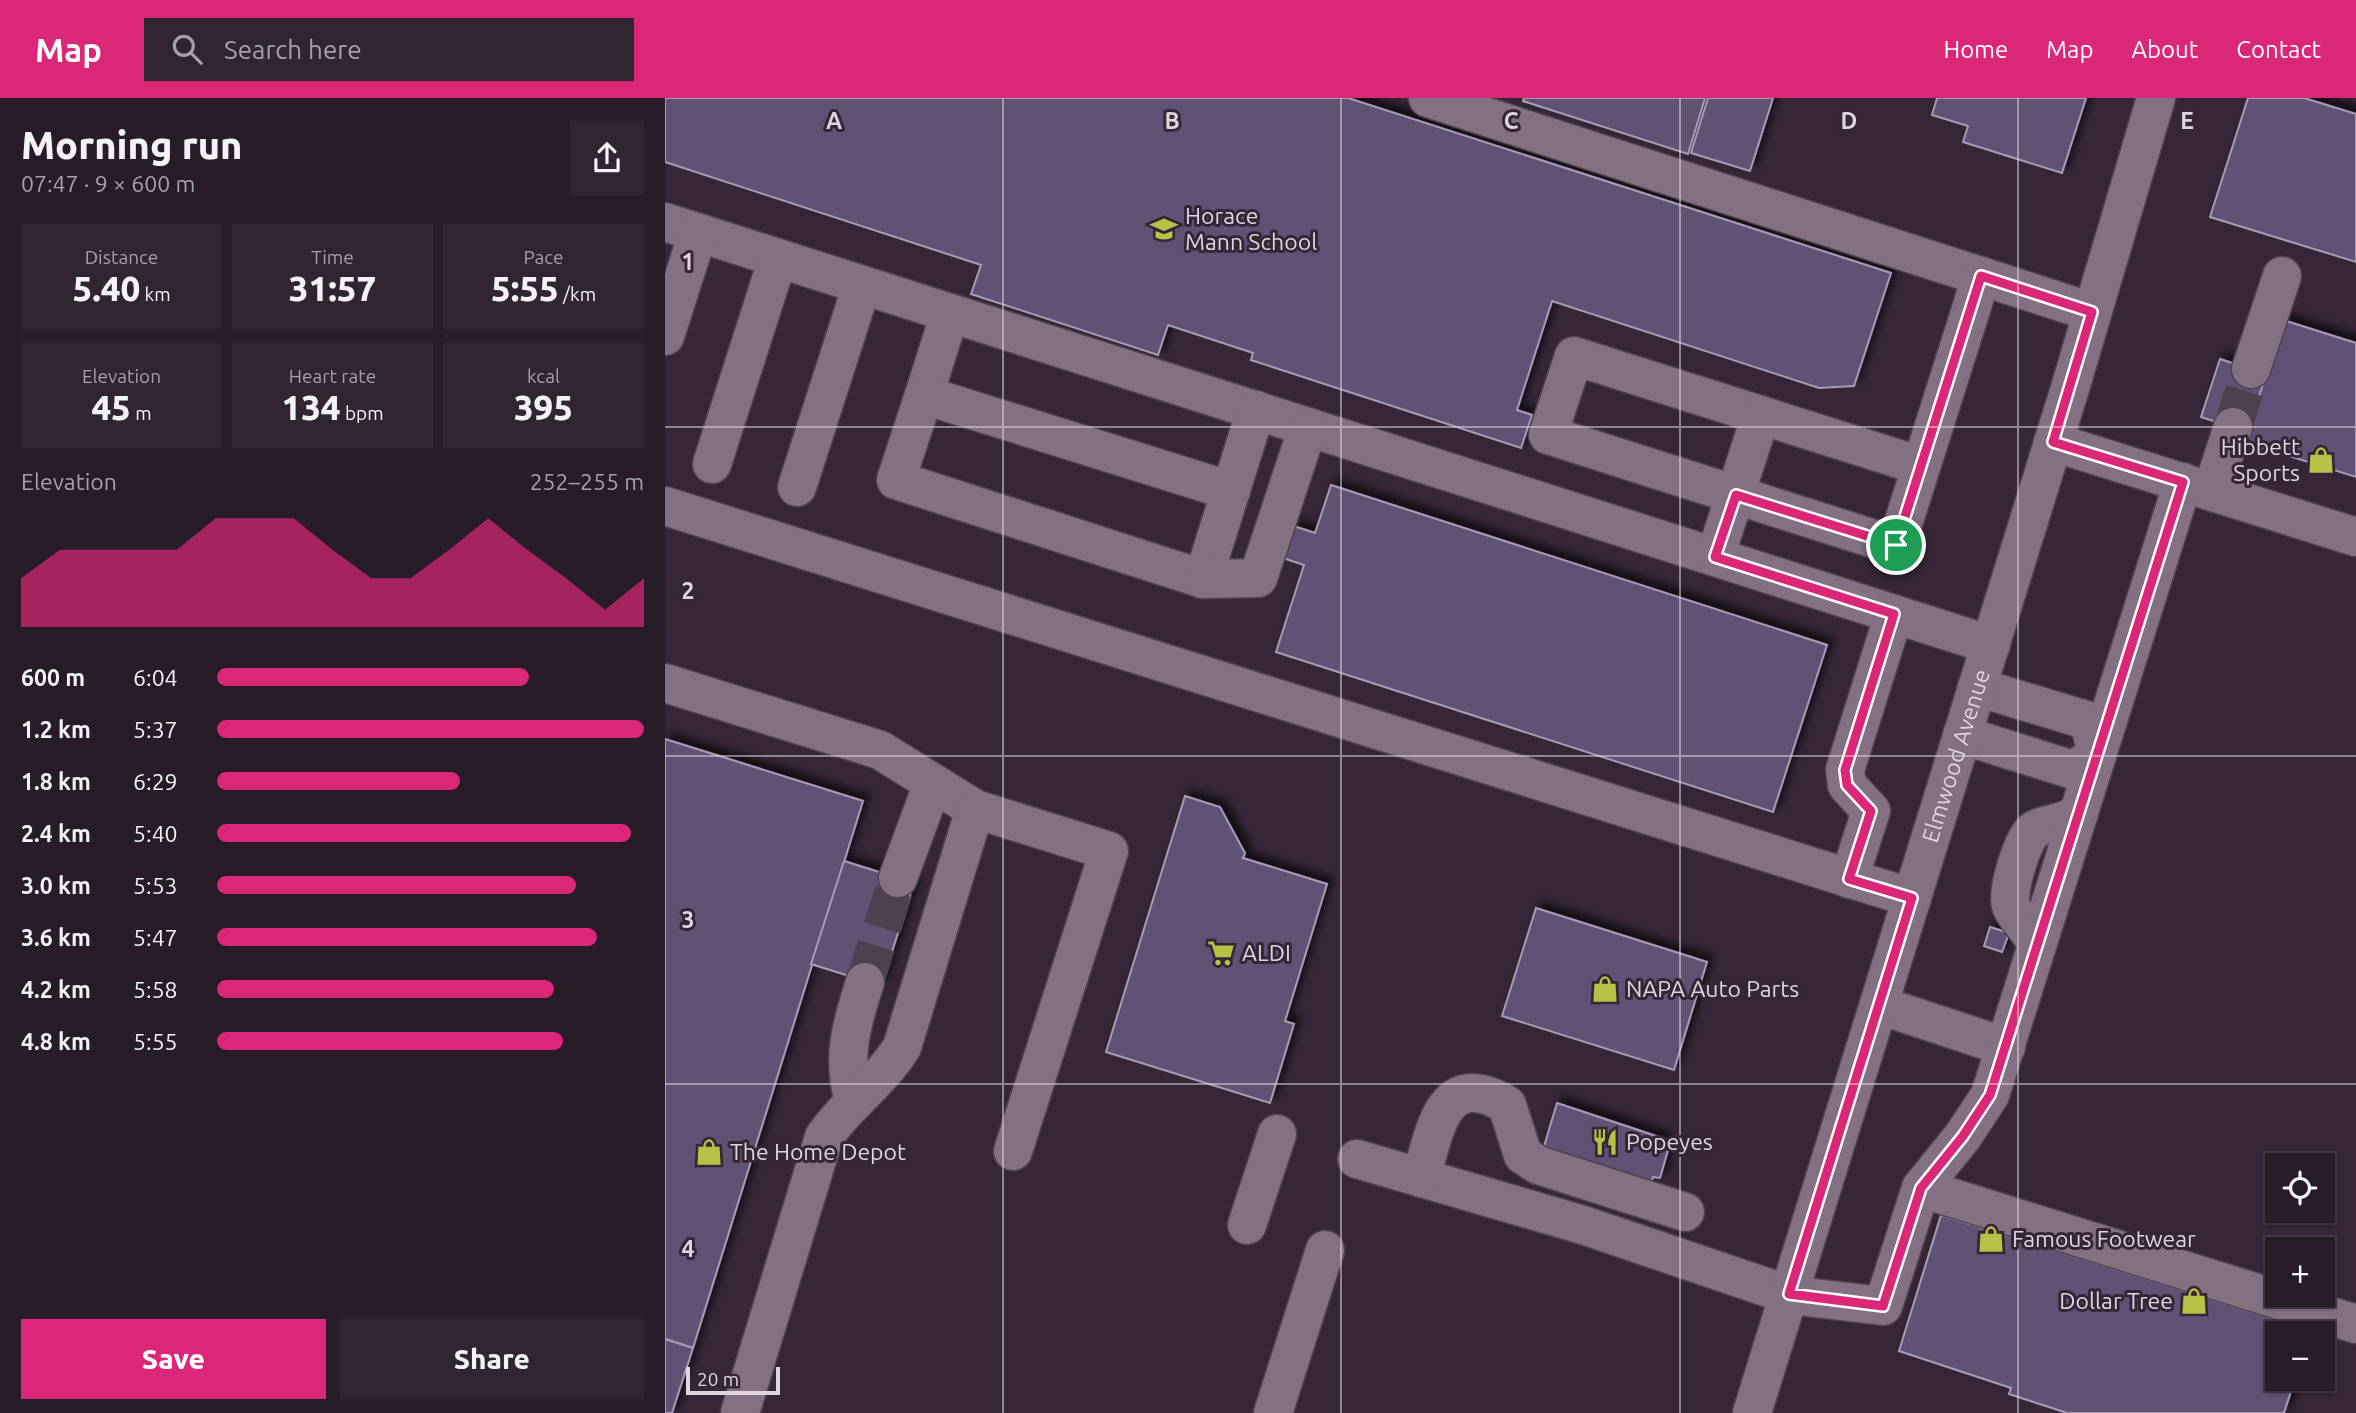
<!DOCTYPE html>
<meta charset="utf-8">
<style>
:root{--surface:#281c29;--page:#302531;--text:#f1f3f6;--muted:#a5a1a8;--line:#443a46;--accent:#db2777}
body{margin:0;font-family:Ubuntu,sans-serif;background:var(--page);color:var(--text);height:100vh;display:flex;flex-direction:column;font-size:26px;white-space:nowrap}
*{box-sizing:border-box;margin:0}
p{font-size:23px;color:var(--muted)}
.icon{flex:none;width:38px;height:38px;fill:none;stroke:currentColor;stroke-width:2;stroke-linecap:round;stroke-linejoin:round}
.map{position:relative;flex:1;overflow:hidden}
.details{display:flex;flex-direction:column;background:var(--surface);width:665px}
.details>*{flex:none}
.tools{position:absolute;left:1600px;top:1055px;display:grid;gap:14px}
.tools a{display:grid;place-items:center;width:70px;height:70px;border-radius:0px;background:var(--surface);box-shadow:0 2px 5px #0004,0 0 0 2px var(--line);font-size:35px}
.scale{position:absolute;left:21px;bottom:18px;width:94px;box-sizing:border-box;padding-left:7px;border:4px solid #dfd4df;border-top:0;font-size:19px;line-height:24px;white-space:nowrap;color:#dfd4df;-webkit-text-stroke:5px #362637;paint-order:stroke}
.pin{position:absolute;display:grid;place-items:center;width:60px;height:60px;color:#fff;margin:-30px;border:4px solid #fff;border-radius:50%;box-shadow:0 2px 7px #0007}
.round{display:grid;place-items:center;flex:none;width:74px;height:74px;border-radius:0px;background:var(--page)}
.overview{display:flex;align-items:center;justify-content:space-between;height:119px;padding:0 21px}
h1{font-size:38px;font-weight:800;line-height:52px}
.figures{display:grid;grid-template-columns:repeat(3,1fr);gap:10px;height:119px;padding:7px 21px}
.figures div{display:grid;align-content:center;border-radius:0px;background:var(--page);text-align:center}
.figures b{font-size:35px;font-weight:800}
.figures small{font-size:19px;font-weight:400}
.figures p{font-size:19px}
.chart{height:196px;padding:14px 21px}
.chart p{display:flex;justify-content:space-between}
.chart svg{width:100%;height:126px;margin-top:7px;fill:var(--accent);opacity:.7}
.button{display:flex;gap:14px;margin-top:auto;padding:14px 21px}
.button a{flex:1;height:80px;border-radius:0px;background:var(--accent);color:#fff;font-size:28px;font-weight:800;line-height:80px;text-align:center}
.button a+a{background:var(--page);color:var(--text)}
ul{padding:0 21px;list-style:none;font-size:23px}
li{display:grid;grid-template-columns:112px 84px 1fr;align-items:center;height:52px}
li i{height:18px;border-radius:9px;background:var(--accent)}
header{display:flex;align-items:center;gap:42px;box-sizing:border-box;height:98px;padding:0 35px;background:var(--accent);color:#fff}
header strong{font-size:33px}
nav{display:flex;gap:38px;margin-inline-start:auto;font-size:24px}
.search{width:490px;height:63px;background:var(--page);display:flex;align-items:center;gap:18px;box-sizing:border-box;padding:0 24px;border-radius:0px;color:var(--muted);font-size:26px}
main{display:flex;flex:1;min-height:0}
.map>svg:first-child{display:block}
.building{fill:#605174;stroke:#a69bb4;stroke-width:2;filter:url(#shadow)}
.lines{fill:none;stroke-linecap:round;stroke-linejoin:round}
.minor-tunnel{stroke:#4f4050;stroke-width:38;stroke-dasharray:38 19;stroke-linecap:butt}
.minor-casing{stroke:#4f4250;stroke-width:41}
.minor{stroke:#837083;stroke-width:38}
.route-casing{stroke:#fff;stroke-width:14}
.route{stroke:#db2777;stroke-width:9}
.grid{fill:none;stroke:#dfd4df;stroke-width:2;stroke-opacity:0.55}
.labels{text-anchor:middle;stroke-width:6;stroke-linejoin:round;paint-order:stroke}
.poi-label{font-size:23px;fill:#dfd4df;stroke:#362637;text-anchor:start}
.street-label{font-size:23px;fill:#dfd4df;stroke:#362637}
.grid-label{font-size:23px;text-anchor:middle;font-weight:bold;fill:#dfd4df;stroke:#362637;stroke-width:6;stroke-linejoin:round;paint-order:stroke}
</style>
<header>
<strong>Map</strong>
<div class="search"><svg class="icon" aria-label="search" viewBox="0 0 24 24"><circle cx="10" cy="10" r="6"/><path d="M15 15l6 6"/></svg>Search here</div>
<nav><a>Home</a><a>Map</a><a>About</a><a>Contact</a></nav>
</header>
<main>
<section class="details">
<div class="overview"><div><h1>Morning run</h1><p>07:47 · 9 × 600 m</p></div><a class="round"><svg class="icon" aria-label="share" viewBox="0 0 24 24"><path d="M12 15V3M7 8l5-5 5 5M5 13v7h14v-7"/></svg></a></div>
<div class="figures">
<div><p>Distance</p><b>5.40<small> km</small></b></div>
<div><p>Time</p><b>31:57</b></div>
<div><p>Pace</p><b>5:55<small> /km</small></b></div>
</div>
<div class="figures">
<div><p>Elevation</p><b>45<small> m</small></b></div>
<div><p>Heart rate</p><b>134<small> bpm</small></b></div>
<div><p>kcal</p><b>395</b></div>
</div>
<div class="chart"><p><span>Elevation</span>252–255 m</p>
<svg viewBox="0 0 160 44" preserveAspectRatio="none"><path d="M0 44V27L10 17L20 17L30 17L40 17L50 6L60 6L70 6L80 17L90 27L100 27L110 17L120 6L130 17L140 27L150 38L160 27V44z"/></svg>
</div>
<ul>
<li><b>600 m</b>6:04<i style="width:73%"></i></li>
<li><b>1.2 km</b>5:37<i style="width:100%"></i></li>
<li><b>1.8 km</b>6:29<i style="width:57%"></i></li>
<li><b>2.4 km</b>5:40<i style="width:97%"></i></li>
<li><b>3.0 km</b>5:53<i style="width:84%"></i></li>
<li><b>3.6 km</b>5:47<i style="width:89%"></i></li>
<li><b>4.2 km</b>5:58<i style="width:79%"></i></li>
<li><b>4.8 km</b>5:55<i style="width:81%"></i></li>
</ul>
<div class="button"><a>Save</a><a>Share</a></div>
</section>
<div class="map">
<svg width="1691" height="1315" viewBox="0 0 1691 1315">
<defs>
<filter id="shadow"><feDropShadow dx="6" dy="-6" stdDeviation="3.5" flood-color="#0009"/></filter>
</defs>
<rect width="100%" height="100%" fill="#362637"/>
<g class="building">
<path d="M 0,0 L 683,0 L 1226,175 L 1189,288 L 1154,290 L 887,203 L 852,312 L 867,317 L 856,350 L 586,262 L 588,255 L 503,227 L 493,257 L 306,196 L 316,167 L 0,64 Z"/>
<path d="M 859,0 L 1040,0 L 1023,56 L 858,3 Z"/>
<path d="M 1043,0 L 1108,0 L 1085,73 L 1026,55 Z"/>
<path d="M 1272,0 L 1421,0 L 1397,75 L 1298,44 L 1303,28 L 1267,17 Z"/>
<path d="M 1583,0 L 1639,0 L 1691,16 L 1691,164 L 1545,119 Z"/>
<path d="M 1618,222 L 1691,245 L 1691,379 L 1579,344 Z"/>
<path d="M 1555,261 L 1601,276 L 1583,334 L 1536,319 Z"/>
<path d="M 666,387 L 1162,547 L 1108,714 L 611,554 L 639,467 L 618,460 L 629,428 L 650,435 Z"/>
<path d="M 0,641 L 198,703 L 28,1250 L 0,1241 Z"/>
<path d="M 520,698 L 555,709 L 580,755 L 578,760 L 662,786 L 620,923 L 629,926 L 605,1005 L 441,954 Z"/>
<path d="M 179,763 L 249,785 L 216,888 L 146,866 Z"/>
<path d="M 871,810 L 1042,864 L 1009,972 L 837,918 Z"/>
<path d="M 1325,829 L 1344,835 L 1337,854 L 1319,848 Z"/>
<path d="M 892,1005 L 1000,1041 L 998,1047 L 1004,1049 L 995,1080 L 988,1079 L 986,1085 L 877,1055 Z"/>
<path d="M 1276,1117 L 1645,1232 L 1644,1236 L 1612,1236 L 1612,1281 L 1630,1281 L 1619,1315 L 1402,1315 L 1344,1296 L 1346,1290 L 1234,1253 Z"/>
<path d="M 0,1241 L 28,1250 L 7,1315 L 0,1315 Z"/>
</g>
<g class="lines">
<g class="minor-tunnel">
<path d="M 1568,329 L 1586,271"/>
<path d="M 200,884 L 233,780"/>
</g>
<defs>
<g id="minor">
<path d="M 763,0 L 1427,214"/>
<path d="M 0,124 L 1326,547"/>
<path d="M 0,238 L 33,135"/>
<path d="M 1586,271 L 1617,178"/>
<path d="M 259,297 L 285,215"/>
<path d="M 1388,344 L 1691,439"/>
<path d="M 47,366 L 113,160"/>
<path d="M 1256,368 L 909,258 L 883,337 L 1231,448 L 1308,205 L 1316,178"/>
<path d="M 132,389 L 197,187"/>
<path d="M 566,393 L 259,297 L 231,382 L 538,481 L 591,312"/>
<path d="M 1547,393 L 1568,329"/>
<path d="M 0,408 L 1247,800"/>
<path d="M 1050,459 L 1096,317"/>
<path d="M 538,481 L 593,480 L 643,329"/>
<path d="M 0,585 L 215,652 L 310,711 L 444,753 L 348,1053"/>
<path d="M 1297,637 L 1408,672 L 1432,657 L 1424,623 L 1312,589"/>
<path d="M 233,780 L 268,685"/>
<path d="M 1184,781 L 1206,713 L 1182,687 L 1180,672 L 1229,516"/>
<path d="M 1372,848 C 1366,831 1351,821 1346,808 C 1341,794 1358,739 1369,732 C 1382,724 1396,728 1414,715"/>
<path d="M 1214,907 L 1341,949"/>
<path d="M 189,1002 C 176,961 187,924 200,884"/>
<path d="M 692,1061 L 918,1127 L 1124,1197 L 1218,1208 L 1256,1090 L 1298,1038 L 1325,997 L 1518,384"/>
<path d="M 756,1080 C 770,1033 777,968 842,1007 L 858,1057 L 873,1067 L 1020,1114"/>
<path d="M 1256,1090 L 1691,1226"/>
<path d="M 582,1127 L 612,1036"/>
<path d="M 75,1315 L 159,1039 C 182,1006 216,983 237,949 L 310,711"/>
<path d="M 608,1315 L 660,1152"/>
<path id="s1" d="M 1087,1315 L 1406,287 L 1491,0"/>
</g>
</defs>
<use href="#minor" class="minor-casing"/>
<use href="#minor" class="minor"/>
</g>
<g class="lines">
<defs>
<path id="route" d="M 1316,178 L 1427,214 L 1388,344 L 1518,384 L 1325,997 L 1298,1038 L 1256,1090 L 1218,1208 L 1124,1196 L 1247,800 L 1184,781 L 1206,713 L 1182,687 L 1180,672 L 1229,516 L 1050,459 L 1071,397 L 1231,447 Z"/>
</defs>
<use href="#route" class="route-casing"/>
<use href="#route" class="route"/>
</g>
<path class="grid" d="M 338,0 L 338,1315M 676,0 L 676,1315M 1015,0 L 1015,1315M 1353,0 L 1353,1315M 0,329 L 1691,329M 0,658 L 1691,658M 0,986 L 1691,986"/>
<defs>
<symbol id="school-bare" viewBox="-9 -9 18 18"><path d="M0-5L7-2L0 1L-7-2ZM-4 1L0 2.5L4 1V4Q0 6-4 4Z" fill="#b9c046" stroke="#362637" stroke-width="2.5" paint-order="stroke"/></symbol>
<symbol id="shop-bare" viewBox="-9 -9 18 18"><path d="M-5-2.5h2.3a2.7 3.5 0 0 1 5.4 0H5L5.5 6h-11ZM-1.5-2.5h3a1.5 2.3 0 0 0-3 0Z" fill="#b9c046" stroke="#362637" stroke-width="2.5" paint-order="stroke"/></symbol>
<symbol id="supermarket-bare" viewBox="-9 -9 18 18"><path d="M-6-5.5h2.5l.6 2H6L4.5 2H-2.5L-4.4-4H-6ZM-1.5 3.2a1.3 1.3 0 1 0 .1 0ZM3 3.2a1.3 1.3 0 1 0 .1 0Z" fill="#b9c046" stroke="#362637" stroke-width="2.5" paint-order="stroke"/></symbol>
<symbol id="restaurant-bare" viewBox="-9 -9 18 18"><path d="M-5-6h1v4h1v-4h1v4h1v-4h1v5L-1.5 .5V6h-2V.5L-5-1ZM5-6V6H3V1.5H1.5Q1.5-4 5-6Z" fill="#b9c046" stroke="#362637" stroke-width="2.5" paint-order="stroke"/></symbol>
</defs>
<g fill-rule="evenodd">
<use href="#school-bare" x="480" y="112" width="38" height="38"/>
<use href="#shop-bare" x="1637" y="343" width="38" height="38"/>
<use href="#supermarket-bare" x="537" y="836" width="38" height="38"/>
<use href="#shop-bare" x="921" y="872" width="38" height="38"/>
<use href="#restaurant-bare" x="921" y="1025" width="38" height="38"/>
<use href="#shop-bare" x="25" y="1035" width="38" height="38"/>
<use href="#shop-bare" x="1307" y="1122" width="38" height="38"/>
<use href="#shop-bare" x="1510" y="1184" width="38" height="38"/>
</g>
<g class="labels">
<g class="poi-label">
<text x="520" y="126">Horace<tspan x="520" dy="26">Mann School</tspan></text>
<text x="1635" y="357" text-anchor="end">Hibbett<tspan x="1635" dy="26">Sports</tspan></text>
<text x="577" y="863">ALDI</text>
<text x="961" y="899">NAPA Auto Parts</text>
<text x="961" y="1052">Popeyes</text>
<text x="65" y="1062">The Home Depot</text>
<text x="1347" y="1149">Famous Footwear</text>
<text x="1508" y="1211" text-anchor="end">Dollar Tree</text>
</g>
<g class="street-label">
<text dy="8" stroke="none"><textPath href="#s1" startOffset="688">Elmwood Avenue</textPath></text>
</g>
</g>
<g class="grid-label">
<text x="169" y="31">A</text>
<text x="507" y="31">B</text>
<text x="846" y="31">C</text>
<text x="1184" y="31">D</text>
<text x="1522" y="31">E</text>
<text x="23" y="172">1</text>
<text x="23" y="501">2</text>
<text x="23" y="830">3</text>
<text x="23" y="1159">4</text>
</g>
</svg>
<div class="tools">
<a><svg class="icon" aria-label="locate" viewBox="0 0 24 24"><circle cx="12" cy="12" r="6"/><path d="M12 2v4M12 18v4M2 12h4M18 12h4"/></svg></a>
<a>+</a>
<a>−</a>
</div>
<div class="scale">20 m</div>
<div class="pin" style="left:1231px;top:447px;background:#1e9e55"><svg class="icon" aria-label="arrive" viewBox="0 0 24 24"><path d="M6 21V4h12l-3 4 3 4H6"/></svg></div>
</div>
</main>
